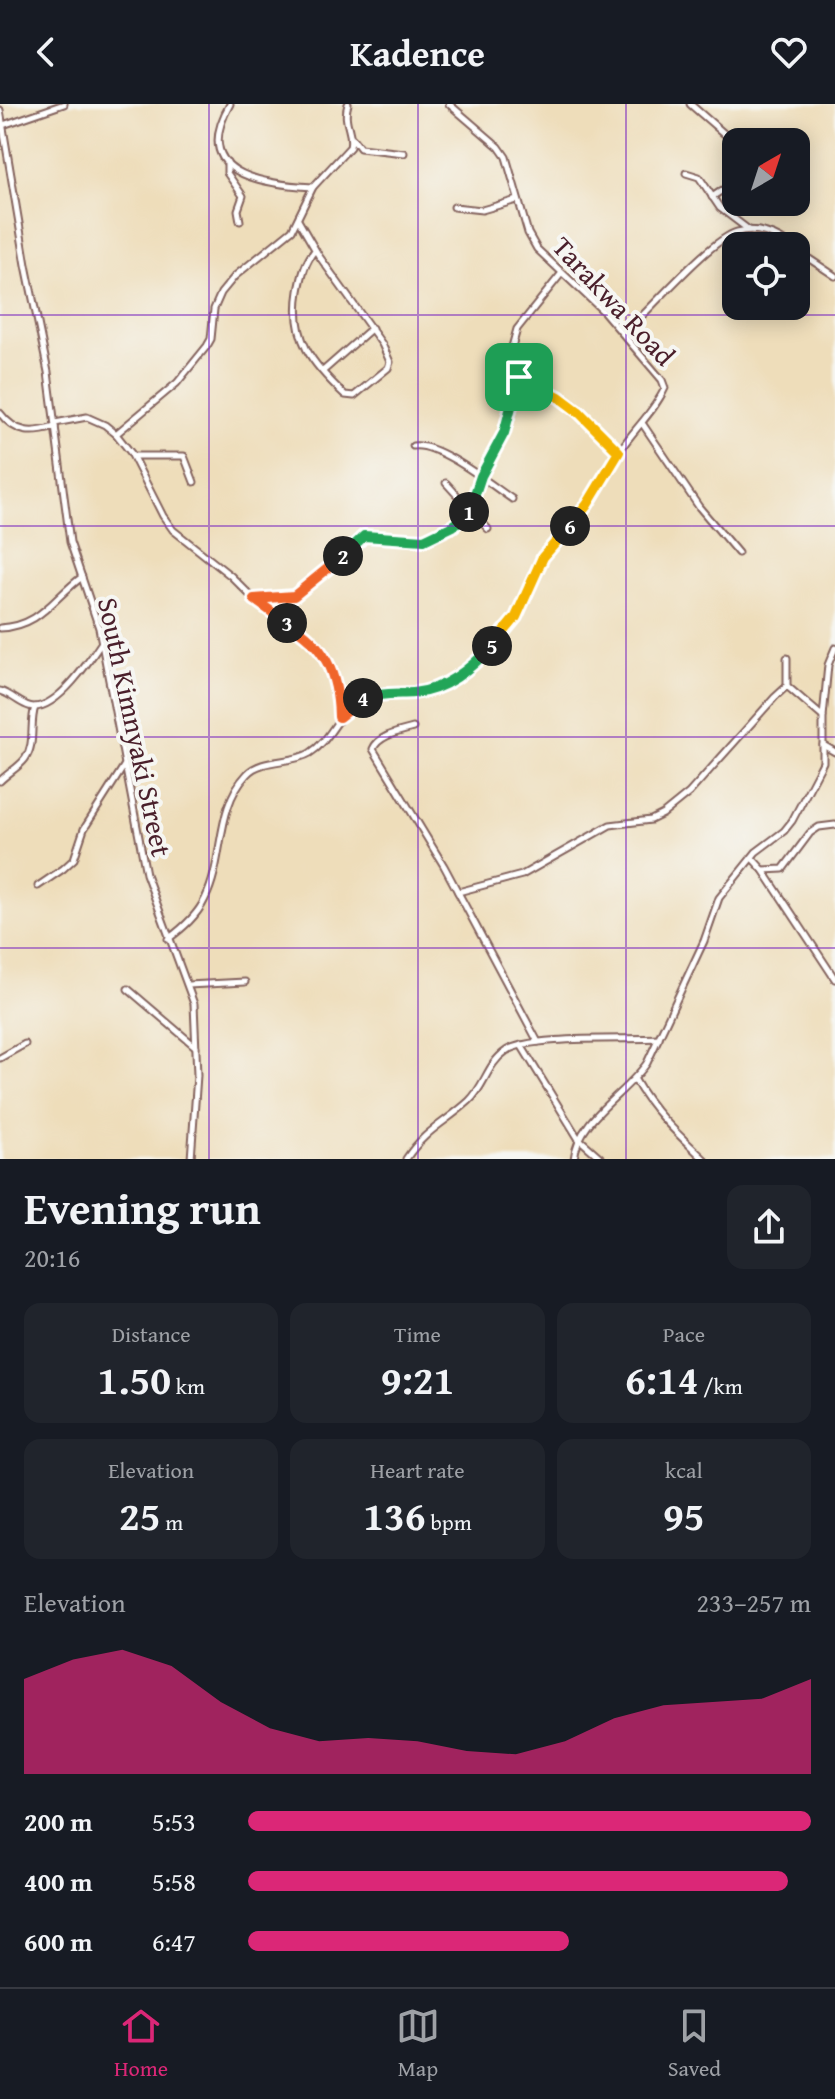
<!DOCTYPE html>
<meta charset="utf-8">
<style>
:root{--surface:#171b24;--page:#20242c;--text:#f1f3f6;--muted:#9ea1a6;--line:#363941;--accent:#db2777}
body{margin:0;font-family:"Gentium Book Plus",serif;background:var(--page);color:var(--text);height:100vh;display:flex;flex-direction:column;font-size:30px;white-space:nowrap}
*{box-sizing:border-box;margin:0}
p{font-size:26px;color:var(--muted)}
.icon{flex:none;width:44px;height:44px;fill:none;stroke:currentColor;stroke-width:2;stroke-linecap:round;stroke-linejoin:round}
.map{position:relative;height:1055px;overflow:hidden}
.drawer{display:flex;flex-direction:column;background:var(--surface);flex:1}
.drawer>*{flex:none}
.needle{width:52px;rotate:39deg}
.tools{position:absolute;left:722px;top:24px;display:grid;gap:16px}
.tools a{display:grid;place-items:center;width:88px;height:88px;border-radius:16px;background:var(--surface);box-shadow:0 4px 20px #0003;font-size:40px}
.pin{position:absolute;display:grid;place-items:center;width:68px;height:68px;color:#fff;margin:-34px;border-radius:16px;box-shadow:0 4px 12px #0006}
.km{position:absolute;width:40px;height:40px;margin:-20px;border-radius:50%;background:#222;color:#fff;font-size:22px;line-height:40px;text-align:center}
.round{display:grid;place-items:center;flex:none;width:84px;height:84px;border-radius:16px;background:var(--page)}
.head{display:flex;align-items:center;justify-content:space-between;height:136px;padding:0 24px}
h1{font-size:44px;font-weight:800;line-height:60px}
.stats{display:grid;grid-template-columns:repeat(3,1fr);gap:12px;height:136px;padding:8px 24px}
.stats div{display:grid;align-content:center;border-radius:16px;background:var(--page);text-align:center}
.stats b{font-size:40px;font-weight:800}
.stats small{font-size:22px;font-weight:400}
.stats p{font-size:22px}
.chart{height:224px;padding:16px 24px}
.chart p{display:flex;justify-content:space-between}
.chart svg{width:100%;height:144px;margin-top:8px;fill:var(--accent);opacity:.7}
ul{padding:0 24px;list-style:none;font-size:26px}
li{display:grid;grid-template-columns:128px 96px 1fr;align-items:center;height:60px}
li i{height:20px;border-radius:10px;background:var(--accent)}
header{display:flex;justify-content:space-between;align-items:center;height:104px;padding:0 24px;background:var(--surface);font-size:36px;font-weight:800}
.tab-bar{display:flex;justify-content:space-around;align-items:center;height:112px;border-top:2px solid var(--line);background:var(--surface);font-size:22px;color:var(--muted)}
.tab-bar a{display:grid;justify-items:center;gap:4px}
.tab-bar .current{color:var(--accent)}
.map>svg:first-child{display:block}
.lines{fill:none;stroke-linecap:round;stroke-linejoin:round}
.minor-casing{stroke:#83625d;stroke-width:9}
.minor{stroke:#fff;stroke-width:5}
.split-1-casing{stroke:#fff;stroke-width:16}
.split-2-casing{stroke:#fff;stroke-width:16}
.split-3-casing{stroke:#fff;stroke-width:16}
.split-4-casing{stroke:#fff;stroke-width:16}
.split-5-casing{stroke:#fff;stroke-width:16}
.split-6-casing{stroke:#fff;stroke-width:16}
.split-7-casing{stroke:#fff;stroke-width:16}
.split-8-casing{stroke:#fff;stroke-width:16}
.split-1{stroke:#22a559;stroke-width:10}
.split-2{stroke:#22a559;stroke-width:10}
.split-3{stroke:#f0652b;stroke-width:10}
.split-4{stroke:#f0652b;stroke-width:10}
.split-5{stroke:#22a559;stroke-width:10}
.split-6{stroke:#f5b400;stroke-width:10}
.split-7{stroke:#f5b400;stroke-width:10}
.split-8{stroke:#f5b400;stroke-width:10}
.grid{fill:none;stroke:#7b2cbf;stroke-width:2;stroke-opacity:0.55}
.labels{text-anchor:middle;stroke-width:8;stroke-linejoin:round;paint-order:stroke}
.street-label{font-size:28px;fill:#4a1f2b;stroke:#f6f6f2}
</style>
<header><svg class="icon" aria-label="back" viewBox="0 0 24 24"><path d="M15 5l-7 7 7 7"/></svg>Kadence<svg class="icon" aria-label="heart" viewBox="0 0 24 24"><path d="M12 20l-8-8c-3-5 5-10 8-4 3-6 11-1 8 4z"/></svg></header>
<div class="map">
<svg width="835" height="1055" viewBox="0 0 835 1055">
<rect width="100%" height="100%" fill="#f6f6f2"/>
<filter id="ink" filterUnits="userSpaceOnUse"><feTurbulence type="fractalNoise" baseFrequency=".0125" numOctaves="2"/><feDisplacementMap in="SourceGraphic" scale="16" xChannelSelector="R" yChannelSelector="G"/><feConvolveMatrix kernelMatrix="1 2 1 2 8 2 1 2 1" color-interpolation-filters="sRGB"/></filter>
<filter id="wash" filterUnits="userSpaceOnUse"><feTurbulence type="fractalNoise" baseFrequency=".006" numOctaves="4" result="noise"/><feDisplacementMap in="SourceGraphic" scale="32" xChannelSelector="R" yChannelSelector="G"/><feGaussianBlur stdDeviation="1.8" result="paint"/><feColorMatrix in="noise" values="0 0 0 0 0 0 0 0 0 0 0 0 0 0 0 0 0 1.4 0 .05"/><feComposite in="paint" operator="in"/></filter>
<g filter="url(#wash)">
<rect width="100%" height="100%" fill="#eeddba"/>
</g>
<g filter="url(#ink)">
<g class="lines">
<defs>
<g id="minor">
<path d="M 230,0 C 190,70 260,80 313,83"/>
<path d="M 690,0 L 736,40"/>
<path d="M 0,6 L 26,161 L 48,268 L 70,438 L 99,524 L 146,770 L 194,900 L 197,971 L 191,1055"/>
<path d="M 3,21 L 64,0"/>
<path d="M 353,35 L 360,44 L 404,49"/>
<path d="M 227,58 L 227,69 L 243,92 L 238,106 L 240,117"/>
<path d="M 686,69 L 699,73 L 720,104 L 749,126"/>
<path d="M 712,93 L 736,77"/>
<path d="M 454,103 L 482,106 L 517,96"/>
<path d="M 298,116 L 319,152 L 382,240 L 390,258 L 388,264 L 354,292 L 345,291 C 312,260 291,235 299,187 C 302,171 305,158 315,146"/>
<path d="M 796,146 L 835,172"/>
<path d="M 561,170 L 517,225 L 512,243 L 514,262 L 519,273 L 559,293 L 576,305 L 619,348"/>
<path d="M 624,229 C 650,207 709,136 737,128 C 756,123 776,130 791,142"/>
<path d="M 323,267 L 372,224"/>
<path d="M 0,309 C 16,330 32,330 55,323"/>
<path d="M 55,319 L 87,313 L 105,321 L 116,330 L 131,349 L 163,412 L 173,426 L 231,472 L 254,495 L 316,538 L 332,571 L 339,611"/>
<path d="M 642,319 L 699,403 L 738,449"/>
<path d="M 116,330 L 177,279 L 207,242 L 211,235 L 214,205 L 221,189 L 235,172 L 292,126 L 313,83 L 350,43 C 354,27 342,20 348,0"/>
<path d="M 413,342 C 438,338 490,380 512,395"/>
<path d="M 133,352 L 184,352 L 194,378"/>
<path d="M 446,379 L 488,425"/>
<path d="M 255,495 L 298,490 L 307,480 L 333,462 L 364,432 L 424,436 L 443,429 L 463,415 L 470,406 L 481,372 L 504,329 L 519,273"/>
<path d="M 0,524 C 41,522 53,494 82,473"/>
<path d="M 787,554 L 787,582 L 823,613"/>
<path d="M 0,587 C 12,590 23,603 34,603 C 59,603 90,556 102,538"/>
<path d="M 413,624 C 399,628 379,631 373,645 L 444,762 L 538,938"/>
<path d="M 823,641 L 835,648"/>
<path d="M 0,677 C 8,669 19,663 25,655 C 36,640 29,620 35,603"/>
<path d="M 752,754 L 763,766 L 835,875"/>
<path d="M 763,766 L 783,765 L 810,729 L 819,723 L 835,721"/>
<path d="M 38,782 L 63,765 L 74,755 L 84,725 L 124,662"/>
<path d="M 458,788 L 522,771 L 610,721 L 651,716 L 663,710 L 689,689 L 775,593 L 787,582"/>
<path d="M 168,835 C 183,824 197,812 205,795 C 225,755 215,704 247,670 C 261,654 292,660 310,649 C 333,635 338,605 364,594 C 391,583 418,594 447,578 C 473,564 502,538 516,512 C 528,491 534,466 548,446 C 560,430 576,417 588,400 C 599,383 607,365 619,348 C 633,326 654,308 665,284 L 662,276 L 604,208 L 537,145 L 528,129 L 506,53 L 499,43 L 449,0"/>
<path d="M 188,881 L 245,878"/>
<path d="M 128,885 L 196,943"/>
<path d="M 521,941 L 578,1034 L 602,1055"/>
<path d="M 0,954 L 25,940"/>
<path d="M 635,976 C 653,1008 678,1030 704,1055"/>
<path d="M 406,1055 C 426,1025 445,1019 469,997 C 485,982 487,960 506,947 C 528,931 627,936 659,934"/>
<path d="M 574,1055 C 578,1014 625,991 647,959 L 704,837 L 719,794 L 756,748 L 784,727 L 792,717 L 820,664 L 823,658 L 823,613 L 828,561 L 835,544"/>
</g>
</defs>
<use href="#minor" class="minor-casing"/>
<use href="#minor" class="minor"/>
</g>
</g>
<g class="lines" filter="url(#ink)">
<defs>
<path id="split-1" d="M 469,408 L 481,372 L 504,329 L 519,273"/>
<path id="split-2" d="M 343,452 L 364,432 L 424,436 L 453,422 L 469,408"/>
<path id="split-3" d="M 287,519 L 254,495 L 294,492 L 343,452"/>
<path id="split-4" d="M 287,519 C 325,540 338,570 339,613 L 363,594"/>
<path id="split-5" d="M 363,594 C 380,589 396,590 413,589 C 445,587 471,564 492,542"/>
<path id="split-6" d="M 492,542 L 516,513 L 543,453 L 570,422"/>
<path id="split-7" d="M 570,422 L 587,401 L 619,348 L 579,308"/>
<path id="split-8" d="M 519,273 L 559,293 L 579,308"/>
</defs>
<use href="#split-1" class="split-1-casing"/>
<use href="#split-2" class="split-2-casing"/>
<use href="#split-3" class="split-3-casing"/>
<use href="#split-4" class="split-4-casing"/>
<use href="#split-5" class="split-5-casing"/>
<use href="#split-6" class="split-6-casing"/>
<use href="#split-7" class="split-7-casing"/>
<use href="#split-8" class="split-8-casing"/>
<use href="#split-1" class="split-1"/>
<use href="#split-2" class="split-2"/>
<use href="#split-3" class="split-3"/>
<use href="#split-4" class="split-4"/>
<use href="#split-5" class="split-5"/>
<use href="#split-6" class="split-6"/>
<use href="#split-7" class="split-7"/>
<use href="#split-8" class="split-8"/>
</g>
<path class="grid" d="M 209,0 L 209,1055M 418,0 L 418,1055M 626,0 L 626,1055M 0,211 L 835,211M 0,422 L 835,422M 0,633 L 835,633M 0,844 L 835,844"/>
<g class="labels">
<g class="street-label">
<text transform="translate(614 197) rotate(47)" y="10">Tarakwa Road</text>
<text transform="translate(135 623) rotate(78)" y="10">South Kimnyaki Street</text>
</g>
</g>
</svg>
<div class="tools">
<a><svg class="needle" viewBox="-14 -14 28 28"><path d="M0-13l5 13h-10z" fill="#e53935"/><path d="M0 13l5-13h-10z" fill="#9ea1a6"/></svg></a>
<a><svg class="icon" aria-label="locate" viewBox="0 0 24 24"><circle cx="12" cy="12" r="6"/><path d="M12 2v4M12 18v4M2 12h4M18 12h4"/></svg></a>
</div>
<div class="pin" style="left:519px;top:273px;background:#1e9e55"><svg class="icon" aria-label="arrive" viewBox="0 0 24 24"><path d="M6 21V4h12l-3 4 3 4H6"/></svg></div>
<b class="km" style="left:469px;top:408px">1</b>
<b class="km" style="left:343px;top:452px">2</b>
<b class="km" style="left:287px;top:519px">3</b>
<b class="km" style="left:363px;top:594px">4</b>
<b class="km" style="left:492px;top:542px">5</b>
<b class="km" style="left:570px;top:422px">6</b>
</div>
<section class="drawer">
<div class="head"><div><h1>Evening run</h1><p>20:16</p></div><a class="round"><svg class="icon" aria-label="share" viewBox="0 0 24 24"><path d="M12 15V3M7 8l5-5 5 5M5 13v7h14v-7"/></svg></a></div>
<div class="stats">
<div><p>Distance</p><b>1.50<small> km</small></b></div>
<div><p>Time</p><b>9:21</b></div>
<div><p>Pace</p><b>6:14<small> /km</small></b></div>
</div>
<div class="stats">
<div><p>Elevation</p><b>25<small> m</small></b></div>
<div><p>Heart rate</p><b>136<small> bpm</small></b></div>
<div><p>kcal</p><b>95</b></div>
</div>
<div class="chart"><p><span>Elevation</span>233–257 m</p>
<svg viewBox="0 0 160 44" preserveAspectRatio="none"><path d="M0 44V15L10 9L20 6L30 11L40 22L50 30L60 34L70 33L80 34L90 37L100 38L110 34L120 27L130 23L140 22L150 21L160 15V44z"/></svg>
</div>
<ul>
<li><b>200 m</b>5:53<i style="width:100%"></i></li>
<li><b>400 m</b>5:58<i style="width:96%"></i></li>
<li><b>600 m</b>6:47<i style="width:57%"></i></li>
</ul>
</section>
<nav class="tab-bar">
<a class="current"><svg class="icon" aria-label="home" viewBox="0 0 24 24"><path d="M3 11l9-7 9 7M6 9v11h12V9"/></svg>Home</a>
<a><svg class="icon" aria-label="map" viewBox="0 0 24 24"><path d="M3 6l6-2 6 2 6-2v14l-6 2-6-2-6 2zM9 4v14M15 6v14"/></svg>Map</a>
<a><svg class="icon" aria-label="saved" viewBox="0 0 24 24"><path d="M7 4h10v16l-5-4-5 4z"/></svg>Saved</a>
</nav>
